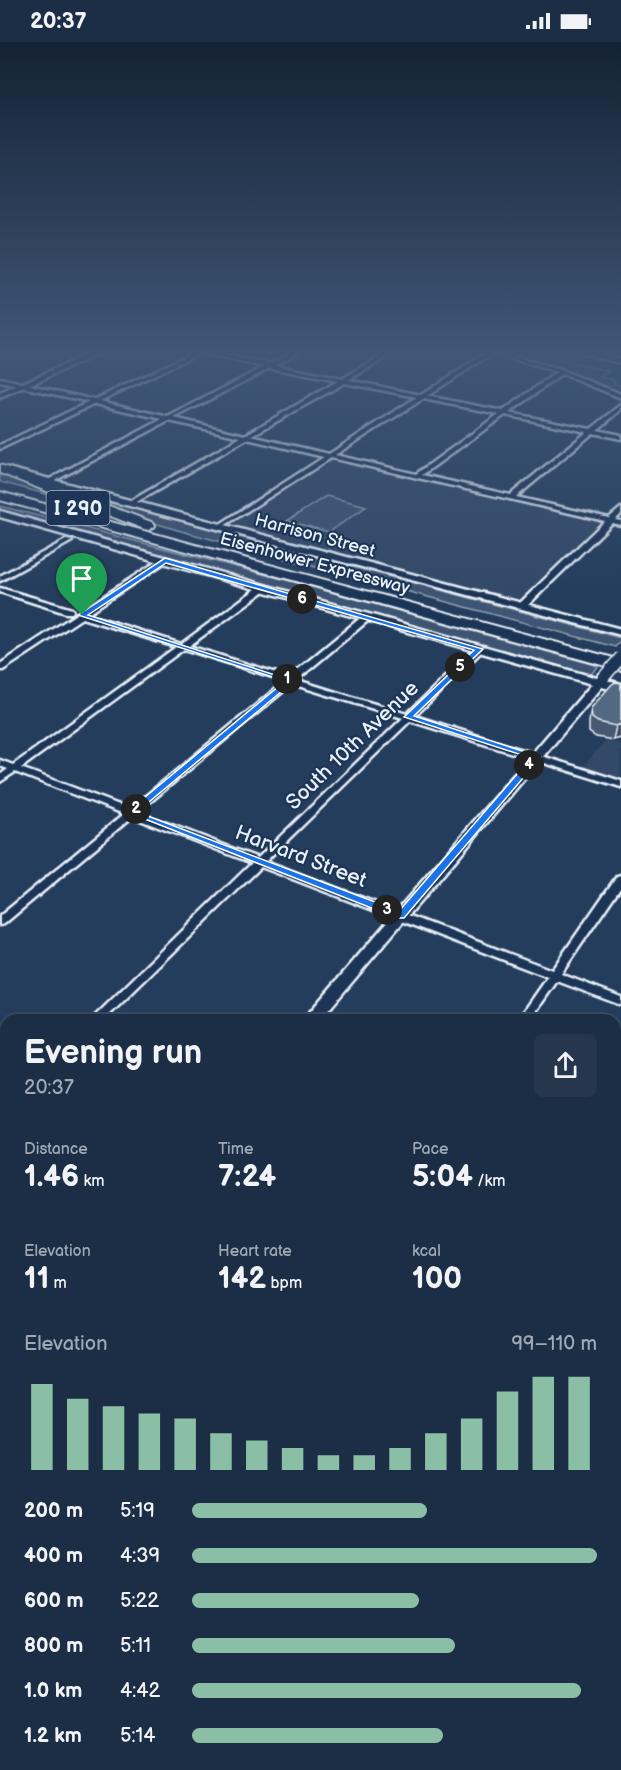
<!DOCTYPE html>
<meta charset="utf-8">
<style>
:root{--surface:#1c2e46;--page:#25364d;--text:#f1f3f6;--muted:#a0a8b3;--line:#3a4a5f;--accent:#8abfa5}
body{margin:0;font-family:"Balsamiq Sans",sans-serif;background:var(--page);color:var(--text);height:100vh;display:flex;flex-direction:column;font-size:22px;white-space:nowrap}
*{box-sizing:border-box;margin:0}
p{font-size:20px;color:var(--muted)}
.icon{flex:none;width:33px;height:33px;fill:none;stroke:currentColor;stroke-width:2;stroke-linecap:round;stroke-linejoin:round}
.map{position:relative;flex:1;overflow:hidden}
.sheet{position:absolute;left:0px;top:972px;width:621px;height:756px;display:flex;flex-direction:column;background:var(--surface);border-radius:18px 18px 0 0;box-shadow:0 2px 4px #0004,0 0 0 2px var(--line)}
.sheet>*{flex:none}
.pin{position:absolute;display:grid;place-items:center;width:51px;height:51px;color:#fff;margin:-62px -26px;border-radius:50% 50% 50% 0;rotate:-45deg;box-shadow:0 0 6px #0007}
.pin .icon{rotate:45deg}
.km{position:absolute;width:30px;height:30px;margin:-15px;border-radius:50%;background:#222;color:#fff;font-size:16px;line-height:30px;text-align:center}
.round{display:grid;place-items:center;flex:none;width:63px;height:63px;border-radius:9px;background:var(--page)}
.headline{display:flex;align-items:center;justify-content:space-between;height:102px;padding:0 24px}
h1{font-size:33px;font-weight:700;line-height:45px}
.metrics{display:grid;grid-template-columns:repeat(3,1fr);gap:9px;height:102px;padding:6px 24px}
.metrics div{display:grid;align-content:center}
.metrics b{font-size:30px;font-weight:700}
.metrics small{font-size:16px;font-weight:400}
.metrics p{font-size:16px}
.chart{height:168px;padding:12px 24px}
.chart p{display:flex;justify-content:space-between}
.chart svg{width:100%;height:108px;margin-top:6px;stroke:var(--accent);stroke-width:6}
ul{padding:0 24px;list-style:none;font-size:20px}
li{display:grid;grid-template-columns:96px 72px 1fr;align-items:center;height:45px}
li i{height:15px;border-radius:8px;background:var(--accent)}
.status{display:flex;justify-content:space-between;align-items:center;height:42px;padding:0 30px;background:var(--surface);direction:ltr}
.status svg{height:16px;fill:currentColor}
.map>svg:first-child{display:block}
.built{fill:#334a68}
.green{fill:#3e5472;stroke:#93a2b5;stroke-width:1.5}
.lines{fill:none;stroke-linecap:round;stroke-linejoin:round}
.street-casing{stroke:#e8f1f8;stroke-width:5}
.secondary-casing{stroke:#e8f1f8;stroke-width:5}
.highway-casing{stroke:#e8f1f8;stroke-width:4}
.street{fill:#1d3557;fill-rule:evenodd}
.secondary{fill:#1d3557;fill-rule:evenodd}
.highway{fill:#1d3557;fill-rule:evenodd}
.secondary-bridge-casing{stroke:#e8f1f8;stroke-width:14;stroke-linecap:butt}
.secondary-bridge{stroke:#1d3557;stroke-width:11}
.wall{fill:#475970;stroke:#e8f1f8;stroke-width:1.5}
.shaded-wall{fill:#3a485b;stroke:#e8f1f8;stroke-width:1.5}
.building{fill:#536782;stroke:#e8f1f8;stroke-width:1.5}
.route{fill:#1a73e8;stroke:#fff;stroke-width:1.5;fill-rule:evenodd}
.labels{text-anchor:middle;stroke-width:4.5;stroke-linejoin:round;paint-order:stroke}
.far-street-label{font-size:18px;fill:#e8f1f8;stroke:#1d3557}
.shield{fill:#1d3557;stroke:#abb9c8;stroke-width:1.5}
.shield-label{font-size:20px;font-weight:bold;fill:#e8f1f8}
.street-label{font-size:21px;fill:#e8f1f8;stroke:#1d3557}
</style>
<div class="status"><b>20:37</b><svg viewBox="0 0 49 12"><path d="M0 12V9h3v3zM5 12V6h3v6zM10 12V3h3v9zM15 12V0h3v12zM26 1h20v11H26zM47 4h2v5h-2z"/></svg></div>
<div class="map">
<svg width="621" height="1728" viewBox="0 0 621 1728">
<rect width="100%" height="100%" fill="#253d5d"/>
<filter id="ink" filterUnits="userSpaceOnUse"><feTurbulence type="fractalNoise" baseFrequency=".0167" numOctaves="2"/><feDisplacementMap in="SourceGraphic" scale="12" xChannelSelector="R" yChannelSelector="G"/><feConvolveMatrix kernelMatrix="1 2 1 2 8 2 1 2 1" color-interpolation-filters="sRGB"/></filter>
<g filter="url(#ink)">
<g class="built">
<path d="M 335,417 L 605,480 L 521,560 L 230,484 Z"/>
<path d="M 606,698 L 621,703 L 621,737 L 583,725 Z"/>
<path d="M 6,1366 L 6,1431 L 0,1427 L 0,1374 Z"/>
<path d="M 0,1494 L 6,1499 L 6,1722 L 329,1722 L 338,1728 L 0,1728 Z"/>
<path d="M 615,1717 L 621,1721 L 621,1728 L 440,1728 L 431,1722 L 615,1722 Z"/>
</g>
<g class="green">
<path d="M 498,311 L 533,311 L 609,329 L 600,335 L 615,338 L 614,342 L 621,343 L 621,353 L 581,337 Z"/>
<path d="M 0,432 L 76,460 L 0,440 Z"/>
<path d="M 63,448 L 621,596 L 621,599 L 615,605 L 181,489 L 128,473 Z"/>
<path d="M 326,454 L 367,464 L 329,490 L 287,479 Z"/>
<path d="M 0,464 L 294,540 L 599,624 L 591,632 L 588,632 L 0,468 Z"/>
</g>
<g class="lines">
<defs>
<g id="street">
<path d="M 192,311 L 199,311 L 100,359 L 168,375 L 264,325 L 202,311 L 213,311 L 269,322 L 290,311 L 297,311 L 274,323 L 342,337 L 387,311 L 394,311 L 348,338 L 421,353 L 486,311 L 501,311 L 563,329 L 621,352 L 621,356 L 562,332 L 509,371 L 591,387 L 621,363 L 621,368 L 597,388 L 621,393 L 621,397 L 593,391 L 516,455 L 609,476 L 621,466 L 621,472 L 615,478 L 621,479 L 621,483 L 612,481 L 525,566 L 522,566 L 518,564 L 519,562 L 605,479 L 331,416 L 219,487 L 216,485 L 217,484 L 324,415 L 247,397 L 133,462 L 129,462 L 129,460 L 241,395 L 169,379 L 50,441 L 46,441 L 46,439 L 163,377 L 95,362 L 0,407 L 0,403 L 89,360 L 0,340 L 0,336 L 94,358 ZM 493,311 L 557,330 L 503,369 L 427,354 ZM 270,326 L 338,339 L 245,393 L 174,376 ZM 344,341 L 417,355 L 329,412 L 251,394 ZM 423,357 L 499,372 L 416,432 L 335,413 ZM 505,373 L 587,390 L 510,453 L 422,433 Z"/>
<path d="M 582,311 L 592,311 L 621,317 L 621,321 Z"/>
<path d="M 66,498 L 72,499 L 0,539 L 0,534 Z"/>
<path d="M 162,516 L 169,518 L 87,572 L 181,602 L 260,544 L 266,544 L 266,548 L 189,604 L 289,635 L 364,573 L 370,573 L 370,577 L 297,638 L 407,672 L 476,605 L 482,605 L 482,609 L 415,674 L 621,739 L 621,745 L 410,679 L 266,819 L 552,928 L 617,834 L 621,833 L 621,844 L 561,932 L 621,955 L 621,963 L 557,939 L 530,978 L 518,978 L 548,935 L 261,825 L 104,978 L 91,978 L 252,821 L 132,775 L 4,882 L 0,883 L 0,874 L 124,772 L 15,730 L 0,740 L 0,733 L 8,727 L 0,724 L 0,718 L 13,723 L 176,605 L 82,576 L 3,628 L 0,628 L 0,622 ZM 184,607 L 285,639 L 130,767 L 21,726 ZM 292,642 L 403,676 L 258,816 L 138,770 Z"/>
<path d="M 0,546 L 72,567 L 73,569 L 72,571 L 66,571 L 0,550 Z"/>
<path d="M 0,989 L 6,991 L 6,1000 L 0,998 Z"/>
<path d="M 6,1061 L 6,1074 L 0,1077 L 0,1064 Z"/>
<path d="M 621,1201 L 621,1221 L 615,1225 L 615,1205 Z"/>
<path d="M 615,1289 L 621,1291 L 621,1305 L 615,1302 Z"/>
</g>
<g id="secondary">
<path d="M 91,311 L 101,311 L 0,356 L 0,351 Z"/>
<path d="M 0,424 L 621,587 L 621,593 L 0,430 Z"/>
<path d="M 0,469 L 597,636 L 600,632 L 608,632 L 610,635 L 607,638 L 621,642 L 621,650 L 602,645 L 320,978 L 303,978 L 592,642 L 0,475 Z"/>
<path d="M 6,1323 L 6,1348 L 0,1350 L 0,1326 Z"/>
<path d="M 0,1459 L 6,1461 L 6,1486 L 0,1483 Z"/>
<path d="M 351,1722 L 384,1722 L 386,1728 L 353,1728 Z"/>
</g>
<g id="highway">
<path d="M 0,423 L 154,481 L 155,484 L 149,488 L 144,487 L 0,431 Z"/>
<path d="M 0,450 L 621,618 L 621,628 L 0,458 Z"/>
</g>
</defs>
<use href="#street" class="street-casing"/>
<use href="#secondary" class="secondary-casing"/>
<use href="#highway" class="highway-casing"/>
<use href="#street" class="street"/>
<use href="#secondary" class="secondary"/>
<use href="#highway" class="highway"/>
<defs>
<path id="secondary-bridge" d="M 604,635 L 621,615"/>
</defs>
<use href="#secondary-bridge" class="secondary-bridge-casing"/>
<use href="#secondary-bridge" class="secondary-bridge"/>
</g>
<path class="wall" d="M 621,641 L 621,696 L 613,698 L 596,695 L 589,690 L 589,680 L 591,666 Z"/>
<path class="shaded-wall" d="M 621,682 L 621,696 L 613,698 L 616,684 Z"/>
<path class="building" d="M 616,640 L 621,641 L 621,682 L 616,684 L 598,680 L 592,676 L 591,666 L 612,642 Z"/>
</g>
<linearGradient id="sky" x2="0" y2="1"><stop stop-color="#142233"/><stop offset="0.56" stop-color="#405778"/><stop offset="1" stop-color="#405778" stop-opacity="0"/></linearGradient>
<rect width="621" height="553" fill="url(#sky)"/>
<path class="route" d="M 165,516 L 483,607 L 414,674 L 541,715 L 404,876 L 397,876 L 127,770 L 285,639 L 78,573 ZM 166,521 L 474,608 L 404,675 L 531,716 L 399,869 L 137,770 L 294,639 L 88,573 Z"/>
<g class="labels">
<g class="far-street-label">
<text transform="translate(315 493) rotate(15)" y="6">Harrison Street</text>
<text transform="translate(315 521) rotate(15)" y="6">Eisenhower Expressway</text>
</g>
<rect class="shield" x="46.5" y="449" width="63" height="34" rx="4.5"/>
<g class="shield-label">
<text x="78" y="473">I 290</text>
</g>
<g class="street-label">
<text transform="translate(352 703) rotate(-44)" y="7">South 10th Avenue</text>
<text transform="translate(301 814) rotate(21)" y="7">Harvard Street</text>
</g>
</g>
</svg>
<div class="pin" style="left:82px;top:573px;background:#1e9e55"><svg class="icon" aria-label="arrive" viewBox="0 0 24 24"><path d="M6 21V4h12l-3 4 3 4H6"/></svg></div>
<b class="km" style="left:287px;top:637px">1</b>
<b class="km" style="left:136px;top:767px">2</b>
<b class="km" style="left:387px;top:868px">3</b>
<b class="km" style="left:529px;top:723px">4</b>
<b class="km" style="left:460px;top:625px">5</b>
<b class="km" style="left:302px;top:557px">6</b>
<section class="sheet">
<div class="headline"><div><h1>Evening run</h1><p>20:37</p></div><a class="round"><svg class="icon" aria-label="share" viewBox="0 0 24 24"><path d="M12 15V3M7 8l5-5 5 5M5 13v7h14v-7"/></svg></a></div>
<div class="metrics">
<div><p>Distance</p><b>1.46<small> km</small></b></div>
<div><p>Time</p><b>7:24</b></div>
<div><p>Pace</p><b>5:04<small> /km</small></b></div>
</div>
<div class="metrics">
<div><p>Elevation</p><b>11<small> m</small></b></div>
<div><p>Heart rate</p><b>142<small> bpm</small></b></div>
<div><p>kcal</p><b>100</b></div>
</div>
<div class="chart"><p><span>Elevation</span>99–110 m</p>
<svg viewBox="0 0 160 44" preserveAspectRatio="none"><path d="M5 44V9M15 44V15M25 44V18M35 44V21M45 44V23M55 44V29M65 44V32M75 44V35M85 44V38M95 44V38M105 44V35M115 44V29M125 44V23M135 44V12M145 44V6M155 44V6"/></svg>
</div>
<ul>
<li><b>200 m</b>5:19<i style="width:58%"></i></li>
<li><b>400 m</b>4:39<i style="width:100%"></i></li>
<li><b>600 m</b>5:22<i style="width:56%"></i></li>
<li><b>800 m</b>5:11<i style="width:65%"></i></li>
<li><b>1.0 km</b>4:42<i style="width:96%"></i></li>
<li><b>1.2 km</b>5:14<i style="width:62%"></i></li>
</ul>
</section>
</div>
